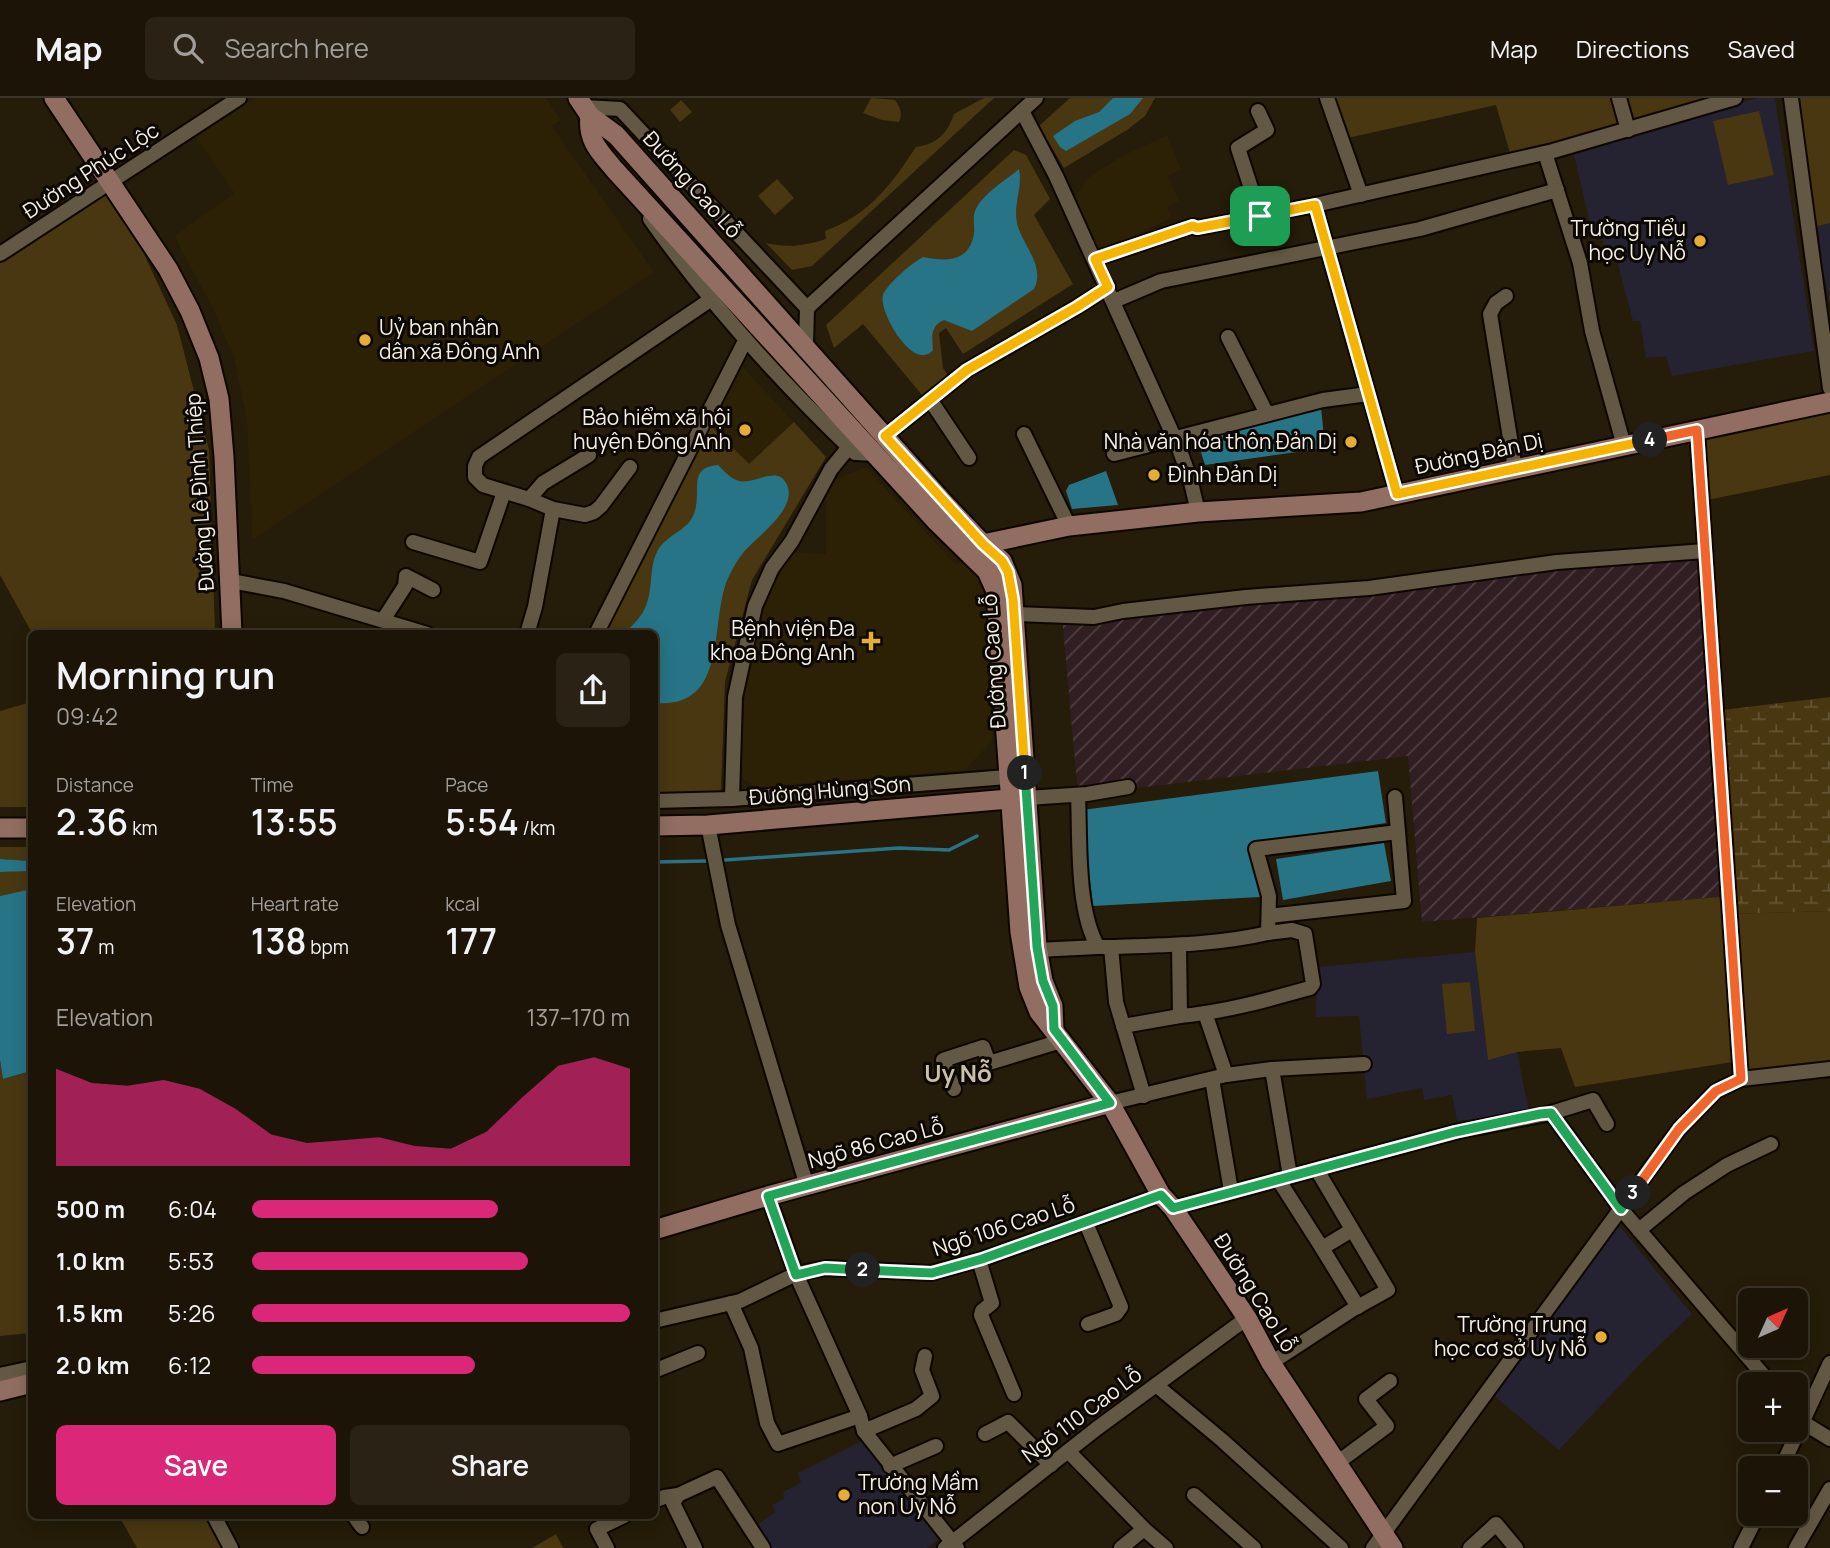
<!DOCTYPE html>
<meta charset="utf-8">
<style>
:root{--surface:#1c1507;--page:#292215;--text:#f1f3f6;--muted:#a09f9b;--line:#3a3428;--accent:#db2777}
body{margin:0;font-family:Manrope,sans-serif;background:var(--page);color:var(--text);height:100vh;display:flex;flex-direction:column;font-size:26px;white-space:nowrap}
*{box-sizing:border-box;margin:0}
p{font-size:23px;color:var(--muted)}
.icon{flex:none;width:38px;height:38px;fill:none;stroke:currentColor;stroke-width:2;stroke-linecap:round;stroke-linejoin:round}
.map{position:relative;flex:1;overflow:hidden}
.drawer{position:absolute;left:28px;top:532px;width:630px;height:889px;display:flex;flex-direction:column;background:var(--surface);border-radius:10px;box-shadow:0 4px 18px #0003,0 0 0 2px var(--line)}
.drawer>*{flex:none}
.needle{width:46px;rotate:45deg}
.fabs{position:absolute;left:1738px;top:1190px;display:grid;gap:14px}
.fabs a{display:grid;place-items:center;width:70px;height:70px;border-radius:10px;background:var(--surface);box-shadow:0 4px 18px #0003,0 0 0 2px var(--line);font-size:35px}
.pin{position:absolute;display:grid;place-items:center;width:60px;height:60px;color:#fff;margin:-30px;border-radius:14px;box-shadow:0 4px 10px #0006}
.km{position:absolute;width:35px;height:35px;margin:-18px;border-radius:50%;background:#222;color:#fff;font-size:19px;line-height:35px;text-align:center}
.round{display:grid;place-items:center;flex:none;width:74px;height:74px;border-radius:10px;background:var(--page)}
.overview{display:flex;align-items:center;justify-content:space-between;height:119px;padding:0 28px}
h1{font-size:38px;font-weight:600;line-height:52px}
.figures{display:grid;grid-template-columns:repeat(3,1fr);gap:10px;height:119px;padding:7px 28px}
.figures div{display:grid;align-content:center}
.figures b{font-size:35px;font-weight:600}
.figures small{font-size:19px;font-weight:400}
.figures p{font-size:19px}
.chart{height:196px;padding:14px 28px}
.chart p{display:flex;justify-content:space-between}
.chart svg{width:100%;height:126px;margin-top:7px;fill:var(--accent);opacity:.7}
.primary-button{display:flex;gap:14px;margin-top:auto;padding:14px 28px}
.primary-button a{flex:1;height:80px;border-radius:10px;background:var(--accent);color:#fff;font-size:28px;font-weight:600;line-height:80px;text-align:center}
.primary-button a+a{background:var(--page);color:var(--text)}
ul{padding:0 28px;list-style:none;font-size:23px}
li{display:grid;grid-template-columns:112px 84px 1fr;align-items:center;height:52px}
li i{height:18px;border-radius:9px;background:var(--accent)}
header{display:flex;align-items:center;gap:42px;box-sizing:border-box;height:98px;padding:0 35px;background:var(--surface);border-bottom:2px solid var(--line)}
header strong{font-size:33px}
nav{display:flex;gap:38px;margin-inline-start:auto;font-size:24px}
.search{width:490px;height:63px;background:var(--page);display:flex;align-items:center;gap:18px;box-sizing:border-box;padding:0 24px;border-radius:10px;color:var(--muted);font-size:26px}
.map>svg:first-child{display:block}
.built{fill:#2c2005}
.industrial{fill:url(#industrial-furrows)}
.education{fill:#252232}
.green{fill:#493711}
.wetland{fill:url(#wetland-marsh)}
.water{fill:#277487}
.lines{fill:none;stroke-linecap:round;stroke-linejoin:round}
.stream{stroke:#277487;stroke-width:3.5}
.street-casing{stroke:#0e0600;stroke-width:18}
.secondary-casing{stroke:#0e0600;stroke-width:23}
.street{stroke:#635843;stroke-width:14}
.secondary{stroke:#916e61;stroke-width:19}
.split-1-casing{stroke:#fff;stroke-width:14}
.split-2-casing{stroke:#fff;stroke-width:14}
.split-3-casing{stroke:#fff;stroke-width:14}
.split-4-casing{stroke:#fff;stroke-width:14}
.split-5-casing{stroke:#fff;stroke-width:14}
.split-1{stroke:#f5b400;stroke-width:9}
.split-2{stroke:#22a559;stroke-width:9}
.split-3{stroke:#22a559;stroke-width:9}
.split-4{stroke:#f0652b;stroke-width:9}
.split-5{stroke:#f5b400;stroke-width:9}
.poi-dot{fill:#e5ad35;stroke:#0b0702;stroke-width:2.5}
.labels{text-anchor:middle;stroke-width:6;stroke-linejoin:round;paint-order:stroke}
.street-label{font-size:21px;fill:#f5efe3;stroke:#0b0702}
.poi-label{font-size:21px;fill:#f5efe3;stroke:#0b0702;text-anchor:end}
.quarter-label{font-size:24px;font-weight:bold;fill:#cbbfa8;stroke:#0b0702}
</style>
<header>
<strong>Map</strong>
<div class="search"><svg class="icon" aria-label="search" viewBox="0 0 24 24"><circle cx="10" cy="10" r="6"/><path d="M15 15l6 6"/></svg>Search here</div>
<nav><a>Map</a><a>Directions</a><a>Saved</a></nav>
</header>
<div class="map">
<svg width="1830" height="1450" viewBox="0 0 1830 1450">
<defs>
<pattern id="industrial-furrows" width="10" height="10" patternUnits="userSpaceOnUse" patternTransform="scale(1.75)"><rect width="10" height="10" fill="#311e23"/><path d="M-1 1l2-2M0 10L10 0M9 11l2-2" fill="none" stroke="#4f3f43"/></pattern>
<pattern id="wetland-marsh" width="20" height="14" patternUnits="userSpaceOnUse" patternTransform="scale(1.75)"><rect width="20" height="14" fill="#493711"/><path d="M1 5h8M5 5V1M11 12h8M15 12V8" fill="none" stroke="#645434"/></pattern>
</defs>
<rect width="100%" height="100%" fill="#251c09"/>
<g class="built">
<path d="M 254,0 L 546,0 L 561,22 L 552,28 L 654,174 L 252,442 L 247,323 L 234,260 L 213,211 L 174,138 L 234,95 L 195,38 Z"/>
<path d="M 1167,37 L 1181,72 L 1168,78 L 1179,103 L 1167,109 L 1172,120 L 1099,154 L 1074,101 L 1088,80 L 1120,59 Z"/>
<path d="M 739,265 L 794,324 L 749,367 L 708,325 Z"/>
<path d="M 866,369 L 955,466 L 968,466 L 982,481 L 991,564 L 992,643 L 965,672 L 756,689 L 739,678 L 746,574 L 764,501 L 787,454 L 826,456 L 826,389 L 829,384 Z"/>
</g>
<path class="industrial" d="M 1705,453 L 1729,798 L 1422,824 L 1408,658 L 1078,697 L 1062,518 Z"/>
<g class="education">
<path d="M 1757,0 L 1775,0 L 1814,253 L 1672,278 L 1666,258 L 1646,260 L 1640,223 L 1633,223 L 1614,151 L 1605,152 L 1600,133 L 1592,134 L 1573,53 Z"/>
<path d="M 1830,125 L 1830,206 L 1814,129 Z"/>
<path d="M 1475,854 L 1488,961 L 1517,954 L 1529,1014 L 1457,1023 L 1452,997 L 1424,1002 L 1422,990 L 1367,1001 L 1359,918 L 1316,919 L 1317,869 Z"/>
<path d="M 1617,1125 L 1692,1216 L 1644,1262 L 1559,1352 L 1493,1297 Z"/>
<path d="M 862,1343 L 939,1441 L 927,1450 L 769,1450 L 756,1428 L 775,1414 L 772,1407 L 784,1401 L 783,1394 L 801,1385 L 798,1375 Z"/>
</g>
<g class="green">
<path d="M 871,0 L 895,2 C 900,10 903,15 899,24 L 882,22 L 863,15 Z"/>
<path d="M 984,0 L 994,0 L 812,168 L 792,172 L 766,145 C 788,150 804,148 826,141 L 825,133 C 869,117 891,87 916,49 C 937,46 947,36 954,16 Z"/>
<path d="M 1070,0 L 1155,0 L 1145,18 L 1127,32 L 1064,70 L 1039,28 Z"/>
<path d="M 1327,0 L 1734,0 L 1512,62 L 1496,7 L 1343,41 Z"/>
<path d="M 1791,0 L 1830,0 L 1830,125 L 1814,129 Z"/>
<path d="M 681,2 L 692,14 L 680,24 L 670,12 Z"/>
<path d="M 1759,13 L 1774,77 L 1728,87 L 1713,23 Z"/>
<path d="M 1014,52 L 1026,57 L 1050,101 L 1034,117 L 1073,186 L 963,256 L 946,230 L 939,235 L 943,270 L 949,279 L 922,297 L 863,226 L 834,250 L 826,227 Z"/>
<path d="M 777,81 L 794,100 L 775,117 L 758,98 Z"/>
<path d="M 111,85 L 177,227 L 209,352 L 215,535 L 32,535 L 0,477 L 0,157 Z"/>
<path d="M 1830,304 L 1830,377 L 1702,403 L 1697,332 Z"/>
<path d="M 794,324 L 826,359 L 752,482 L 725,584 L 721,694 L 655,697 L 654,536 L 603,536 L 708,325 L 749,366 Z"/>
<path d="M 31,604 L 31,709 L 0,709 L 0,613 Z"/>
<path d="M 0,749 L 31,749 L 31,763 L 0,761 Z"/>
<path d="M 15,773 L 31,773 L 31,791 L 0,798 L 0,774 Z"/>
<path d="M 1729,798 L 1730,816 L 1830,813 L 1830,967 L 1741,981 L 1739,963 L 1575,989 L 1561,950 L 1517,954 L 1488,962 L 1475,854 L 1477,820 Z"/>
<path d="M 1470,884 L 1475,933 L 1447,936 L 1442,886 Z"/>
<path d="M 0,962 L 3,981 L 32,973 L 31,1235 L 0,1238 Z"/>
<path d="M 119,1418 L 213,1418 L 229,1450 L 137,1450 Z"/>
<path d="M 556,1436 L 563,1450 L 532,1450 Z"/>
</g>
<path class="wetland" d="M 1830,599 L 1830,813 L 1730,816 L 1715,613 Z"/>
<g class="water">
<path d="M 1113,0 L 1143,0 L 1130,16 L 1066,53 L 1060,49 L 1053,38 L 1075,23 L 1099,14 Z"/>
<path d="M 1019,71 C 1023,89 1013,106 1017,125 C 1022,147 1046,168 1034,191 L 972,233 L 944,222 C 930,228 932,239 933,252 C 914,275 878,214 883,197 C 886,187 913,164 923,159 C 943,163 967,165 973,140 C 976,131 972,121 975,113 C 983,95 1005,83 1019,71 Z"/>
<path d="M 1321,309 L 1325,350 L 1205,367 L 1198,345 L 1200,339 Z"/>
<path d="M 718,367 C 724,373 731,381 739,383 C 755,387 778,366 787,387 C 798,411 756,439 743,455 C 737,462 733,470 729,478 C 708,521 731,611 655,605 L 654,536 L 625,535 C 632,527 641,520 645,510 C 654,491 648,470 658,452 C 667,437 686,433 693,418 C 704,395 685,370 718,367 Z"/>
<path d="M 1106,373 L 1118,407 L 1072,411 L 1066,393 L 1069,387 Z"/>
<path d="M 1378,673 L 1386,725 L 1249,746 L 1260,799 L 1093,808 L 1082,712 Z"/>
<path d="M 1384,745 L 1391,783 L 1283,802 L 1276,761 Z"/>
<path d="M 0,761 L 31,763 L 31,773 L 0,774 Z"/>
<path d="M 31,791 L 31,973 L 3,981 L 0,962 L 0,798 Z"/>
</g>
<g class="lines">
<g class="stream">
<path d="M 725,762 L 899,750 L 949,752 L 977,738"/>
<path d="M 654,764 L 706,763"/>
</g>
<defs>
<g id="street">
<path d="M 1327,0 L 1361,97"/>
<path d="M 1619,0 L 1628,32"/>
<path d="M 1791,0 L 1830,290"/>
<path d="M 584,9 L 620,11 L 807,210 L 806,247"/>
<path d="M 1022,13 L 1056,78 L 1178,348 L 1190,380 L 1198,414"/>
<path d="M 1258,13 L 1267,32 L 1238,50 L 1260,118"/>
<path d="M 1545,55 L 1580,165 L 1592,233 L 1624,348"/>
<path d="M 1315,107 L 1397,396"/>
<path d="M 650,121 C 710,206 780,283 855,355 L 876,356"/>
<path d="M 0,156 L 239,0"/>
<path d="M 1095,161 L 1193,128 L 1197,130 L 1315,107 L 1553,53 L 1735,0"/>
<path d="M 1506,198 L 1496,205 L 1490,216 L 1515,371"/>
<path d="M 1114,203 L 1161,183 L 1420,131 L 1557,92"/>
<path d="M 807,210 L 1036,0"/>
<path d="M 1228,239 L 1267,316"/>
<path d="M 931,303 L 969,360"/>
<path d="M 1024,336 L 1069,428"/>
<path d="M 885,338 L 967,272 L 1077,209 L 1108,189"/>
<path d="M 1114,356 L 1323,302 L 1368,296"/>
<path d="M 630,369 L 601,408 L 594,414 L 585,417 L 553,411 L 529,401 L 483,387 L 475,379 L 475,368 L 479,359 L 710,202"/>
<path d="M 529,401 L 543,385 L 589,357"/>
<path d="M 413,444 L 480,464 L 504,394"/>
<path d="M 231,483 L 284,493 L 427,536"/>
<path d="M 1014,516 L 1094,519 L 1123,513 L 1246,499 L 1369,490 L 1557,464 L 1705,453"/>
<path d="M 383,522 L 405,488 L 406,478 L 433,492"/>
<path d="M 527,536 L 535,509 L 553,411"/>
<path d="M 596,536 L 745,243"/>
<path d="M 1078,697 C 1080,740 1076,812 1098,849 L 1111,849 C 1163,847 1217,847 1268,835 L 1269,798 L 1256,751 L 1398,734 L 1395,699"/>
<path d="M 1027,700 L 1087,696 L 1128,689"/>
<path d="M 732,701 L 735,599 L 755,508 L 772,470 L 792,443 L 831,371 L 849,349"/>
<path d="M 654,703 L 732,701 L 1007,679"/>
<path d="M 708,727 L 728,827 L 807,1088"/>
<path d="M 1269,818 L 1404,803 L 1398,734"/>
<path d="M 1179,847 L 1180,918 C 1225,914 1267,902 1310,890 L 1313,886 L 1305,836 L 1292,832 L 1268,835"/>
<path d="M 1111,849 L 1116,904 L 1144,998"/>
<path d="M 1037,852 L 1098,849"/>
<path d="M 1205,915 L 1226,977"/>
<path d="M 1123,928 L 1180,918"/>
<path d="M 1272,971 L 1290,1078"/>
<path d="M 1212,981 L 1231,1093"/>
<path d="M 1741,981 L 1830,971"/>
<path d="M 954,991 L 943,962 L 983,949 L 989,965 L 1061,943"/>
<path d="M 1110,1005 L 1226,977 L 1272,971 L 1364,966"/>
<path d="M 1551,1015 L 1593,1002 L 1607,1026"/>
<path d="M 1278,1081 L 1322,1150"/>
<path d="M 768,1098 L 796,1176 L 860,1318 L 864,1333 L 957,1450"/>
<path d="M 1173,1110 L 1455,1034 L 1551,1015 L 1621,1111 L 1771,1286"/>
<path d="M 1086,1125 L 1121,1209 L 1116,1216 L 1088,1226"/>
<path d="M 1352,1132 L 1322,1150 L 1358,1209"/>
<path d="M 1639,1132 L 1684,1095 L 1727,1067 L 1771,1046"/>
<path d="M 979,1162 L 992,1205 L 982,1213 L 981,1217 L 1014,1296"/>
<path d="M 731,1205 L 751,1250 L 767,1325 L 778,1346 L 860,1318"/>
<path d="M 654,1223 L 740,1203 L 796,1176 L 825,1170 L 931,1175 L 982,1161 L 1161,1097"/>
<path d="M 1271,1265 L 1352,1212 L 1388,1192 L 1317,1072"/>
<path d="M 654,1273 L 698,1255"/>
<path d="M 0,1277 L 32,1270"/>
<path d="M 1156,1287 L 1223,1343 L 1341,1450"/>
<path d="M 1796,1314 L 1804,1325 L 1830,1341"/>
<path d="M 864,1333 L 916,1311 L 932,1298 L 922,1272 L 925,1258"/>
<path d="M 985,1336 L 1008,1324 L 1051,1367"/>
<path d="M 1068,1353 L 1144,1431 L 1166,1450"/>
<path d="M 1337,1365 L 1387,1328 L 1366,1301 L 1390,1283"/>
<path d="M 890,1368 L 936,1348"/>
<path d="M 1781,1370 L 1830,1265"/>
<path d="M 678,1397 L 673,1405 L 695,1450"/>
<path d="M 1194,1397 L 1254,1450"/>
<path d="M 654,1403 L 664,1399 L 678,1397 L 717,1379 L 763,1450"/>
<path d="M 214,1418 L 231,1450"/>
<path d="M 354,1418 L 362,1429"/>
<path d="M 607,1450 L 597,1431 L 624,1418"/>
<path d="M 945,1450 L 1096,1331 L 1247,1220"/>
<path d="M 1121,1450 L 1144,1431"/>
<path d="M 1373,1450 L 1679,1031 L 1716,993 L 1741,981 L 1697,332"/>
<path d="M 1470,1450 L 1496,1426 L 1516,1450"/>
<path d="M 1741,1450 L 1758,1416"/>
<path d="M 1796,1450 L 1830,1391"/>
</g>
<g id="secondary">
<path d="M 54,0 L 168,171 L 190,213 L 209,260 L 219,301 L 224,359 L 232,536"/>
<path d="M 578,0 L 590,18 L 616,37 L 945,406 L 983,446 L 1002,463 L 1012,487 L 1013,501 L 1037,849 L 1043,883 L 1053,908 L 1054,931"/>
<path d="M 590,18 C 587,42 599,53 614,71 L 937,424 L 987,473 L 996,493 L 997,509 L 1020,834 L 1029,889 L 1039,914 L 1110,1005 L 1161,1097 L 1173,1110 L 1247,1220 L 1271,1265 L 1393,1450"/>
<path d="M 976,451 L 983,446 L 1069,428 L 1198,414 L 1361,404 L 1830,304"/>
<path d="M 654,728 L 708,727 L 1009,701"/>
<path d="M 0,730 L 32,730"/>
<path d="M 654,1132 L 768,1098 L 1110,1005"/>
<path d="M 0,1293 L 32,1285"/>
</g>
</defs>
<use href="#street" class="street-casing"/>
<use href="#secondary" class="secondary-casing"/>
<use href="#street" class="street"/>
<use href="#secondary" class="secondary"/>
</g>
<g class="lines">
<defs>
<path id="split-1" d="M 1025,675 L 1013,501 L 1008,474 L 1002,463 L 983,446 L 885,338 L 967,272 L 1077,209 L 1108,189 L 1095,161 L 1193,128 L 1197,130 L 1260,118"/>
<path id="split-2" d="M 863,1172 L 825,1170 L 796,1177 L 768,1098 L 1110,1005 L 1054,931 L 1053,908 L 1043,883 L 1037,849 L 1025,675"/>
<path id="split-3" d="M 863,1172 L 932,1175 L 982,1161 L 1161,1097 L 1173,1110 L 1455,1034 L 1540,1016 L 1551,1015 L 1621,1111 L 1633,1095"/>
<path id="split-4" d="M 1633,1095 L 1679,1031 L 1716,993 L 1741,981 L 1697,332 L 1650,342"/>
<path id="split-5" d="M 1260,118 L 1315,107 L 1397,396 L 1650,342"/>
</defs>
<use href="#split-1" class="split-1-casing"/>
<use href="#split-2" class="split-2-casing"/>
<use href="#split-3" class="split-3-casing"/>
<use href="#split-4" class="split-4-casing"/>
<use href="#split-5" class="split-5-casing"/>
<use href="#split-1" class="split-1"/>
<use href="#split-2" class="split-2"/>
<use href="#split-3" class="split-3"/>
<use href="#split-4" class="split-4"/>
<use href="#split-5" class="split-5"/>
</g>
<g class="poi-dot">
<circle cx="1700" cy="143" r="7"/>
<circle cx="365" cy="242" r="7"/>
<circle cx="745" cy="332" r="7"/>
<circle cx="1351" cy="344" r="7"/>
<circle cx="1154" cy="377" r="7"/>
<path d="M867.5 532.5h7v7h7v7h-7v7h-7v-7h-7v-7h7z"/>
<circle cx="1601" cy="1239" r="7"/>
<circle cx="844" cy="1397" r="7"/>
</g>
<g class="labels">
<g class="street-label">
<text transform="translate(91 73) rotate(-33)" y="7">Đường Phúc Lộc</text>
<text transform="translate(692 87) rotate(48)" y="7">Đường Cao Lỗ</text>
<text transform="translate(1479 356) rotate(-12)" y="7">Đường Đản Dị</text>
<text transform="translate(200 394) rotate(-94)" y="7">Đường Lê Đình Thiệp</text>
<text transform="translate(994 563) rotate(-94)" y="7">Đường Cao Lỗ</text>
<text transform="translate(830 693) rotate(-5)" y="7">Đường Hùng Sơn</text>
<text transform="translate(876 1046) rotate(-15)" y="7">Ngõ 86 Cao Lỗ</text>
<text transform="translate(1004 1129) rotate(-18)" y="7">Ngõ 106 Cao Lỗ</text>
<text transform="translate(1255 1195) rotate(58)" y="7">Đường Cao Lỗ</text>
<text transform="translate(1082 1317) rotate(-37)" y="7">Ngõ 110 Cao Lỗ</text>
</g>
<g class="poi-label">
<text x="1686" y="138">Trường Tiểu<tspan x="1686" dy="24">học Uy Nỗ</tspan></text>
<text x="379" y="237" text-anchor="start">Uỷ ban nhân<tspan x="379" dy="24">dân xã Đông Anh</tspan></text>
<text x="731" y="327">Bảo hiểm xã hội<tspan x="731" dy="24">huyện Đông Anh</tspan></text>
<text x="1337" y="351">Nhà văn hóa thôn Đản Dị</text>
<text x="1168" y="384" text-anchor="start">Đình Đản Dị</text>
<text x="855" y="538">Bệnh viện Đa<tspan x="855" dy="24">khoa Đông Anh</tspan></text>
<text x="1587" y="1234">Trường Trung<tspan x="1587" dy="24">học cơ sở Uy Nỗ</tspan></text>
<text x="858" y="1392" text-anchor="start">Trường Mầm<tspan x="858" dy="24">non Uy Nỗ</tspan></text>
</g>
<g class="quarter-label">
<text x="958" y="984">Uy Nỗ</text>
</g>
</g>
</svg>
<div class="fabs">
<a><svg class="needle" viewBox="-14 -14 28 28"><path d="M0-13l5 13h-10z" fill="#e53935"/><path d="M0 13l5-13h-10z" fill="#a09f9b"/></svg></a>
<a>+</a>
<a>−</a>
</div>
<div class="pin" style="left:1260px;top:118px;background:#1e9e55"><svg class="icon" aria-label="arrive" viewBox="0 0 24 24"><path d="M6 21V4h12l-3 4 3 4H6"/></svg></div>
<b class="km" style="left:1025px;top:675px">1</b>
<b class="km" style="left:863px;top:1172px">2</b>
<b class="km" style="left:1633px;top:1095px">3</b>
<b class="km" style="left:1650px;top:342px">4</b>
<section class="drawer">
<div class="overview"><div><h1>Morning run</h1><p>09:42</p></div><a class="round"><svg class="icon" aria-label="share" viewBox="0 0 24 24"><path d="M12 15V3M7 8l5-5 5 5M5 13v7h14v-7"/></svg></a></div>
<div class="figures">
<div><p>Distance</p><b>2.36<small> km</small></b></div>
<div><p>Time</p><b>13:55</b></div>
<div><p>Pace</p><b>5:54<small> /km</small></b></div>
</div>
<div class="figures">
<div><p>Elevation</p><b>37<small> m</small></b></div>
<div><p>Heart rate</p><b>138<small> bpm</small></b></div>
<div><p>kcal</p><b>177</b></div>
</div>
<div class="chart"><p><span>Elevation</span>137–170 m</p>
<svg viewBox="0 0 160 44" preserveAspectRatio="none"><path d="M0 44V10L10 15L20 16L30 14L40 17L50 24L60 33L70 36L80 35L90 34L100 37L110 38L120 32L130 20L140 9L150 6L160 10V44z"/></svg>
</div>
<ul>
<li><b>500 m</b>6:04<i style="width:65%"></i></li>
<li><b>1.0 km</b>5:53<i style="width:73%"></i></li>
<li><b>1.5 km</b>5:26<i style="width:100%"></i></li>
<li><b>2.0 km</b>6:12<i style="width:59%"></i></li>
</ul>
<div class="primary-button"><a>Save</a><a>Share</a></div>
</section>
</div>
